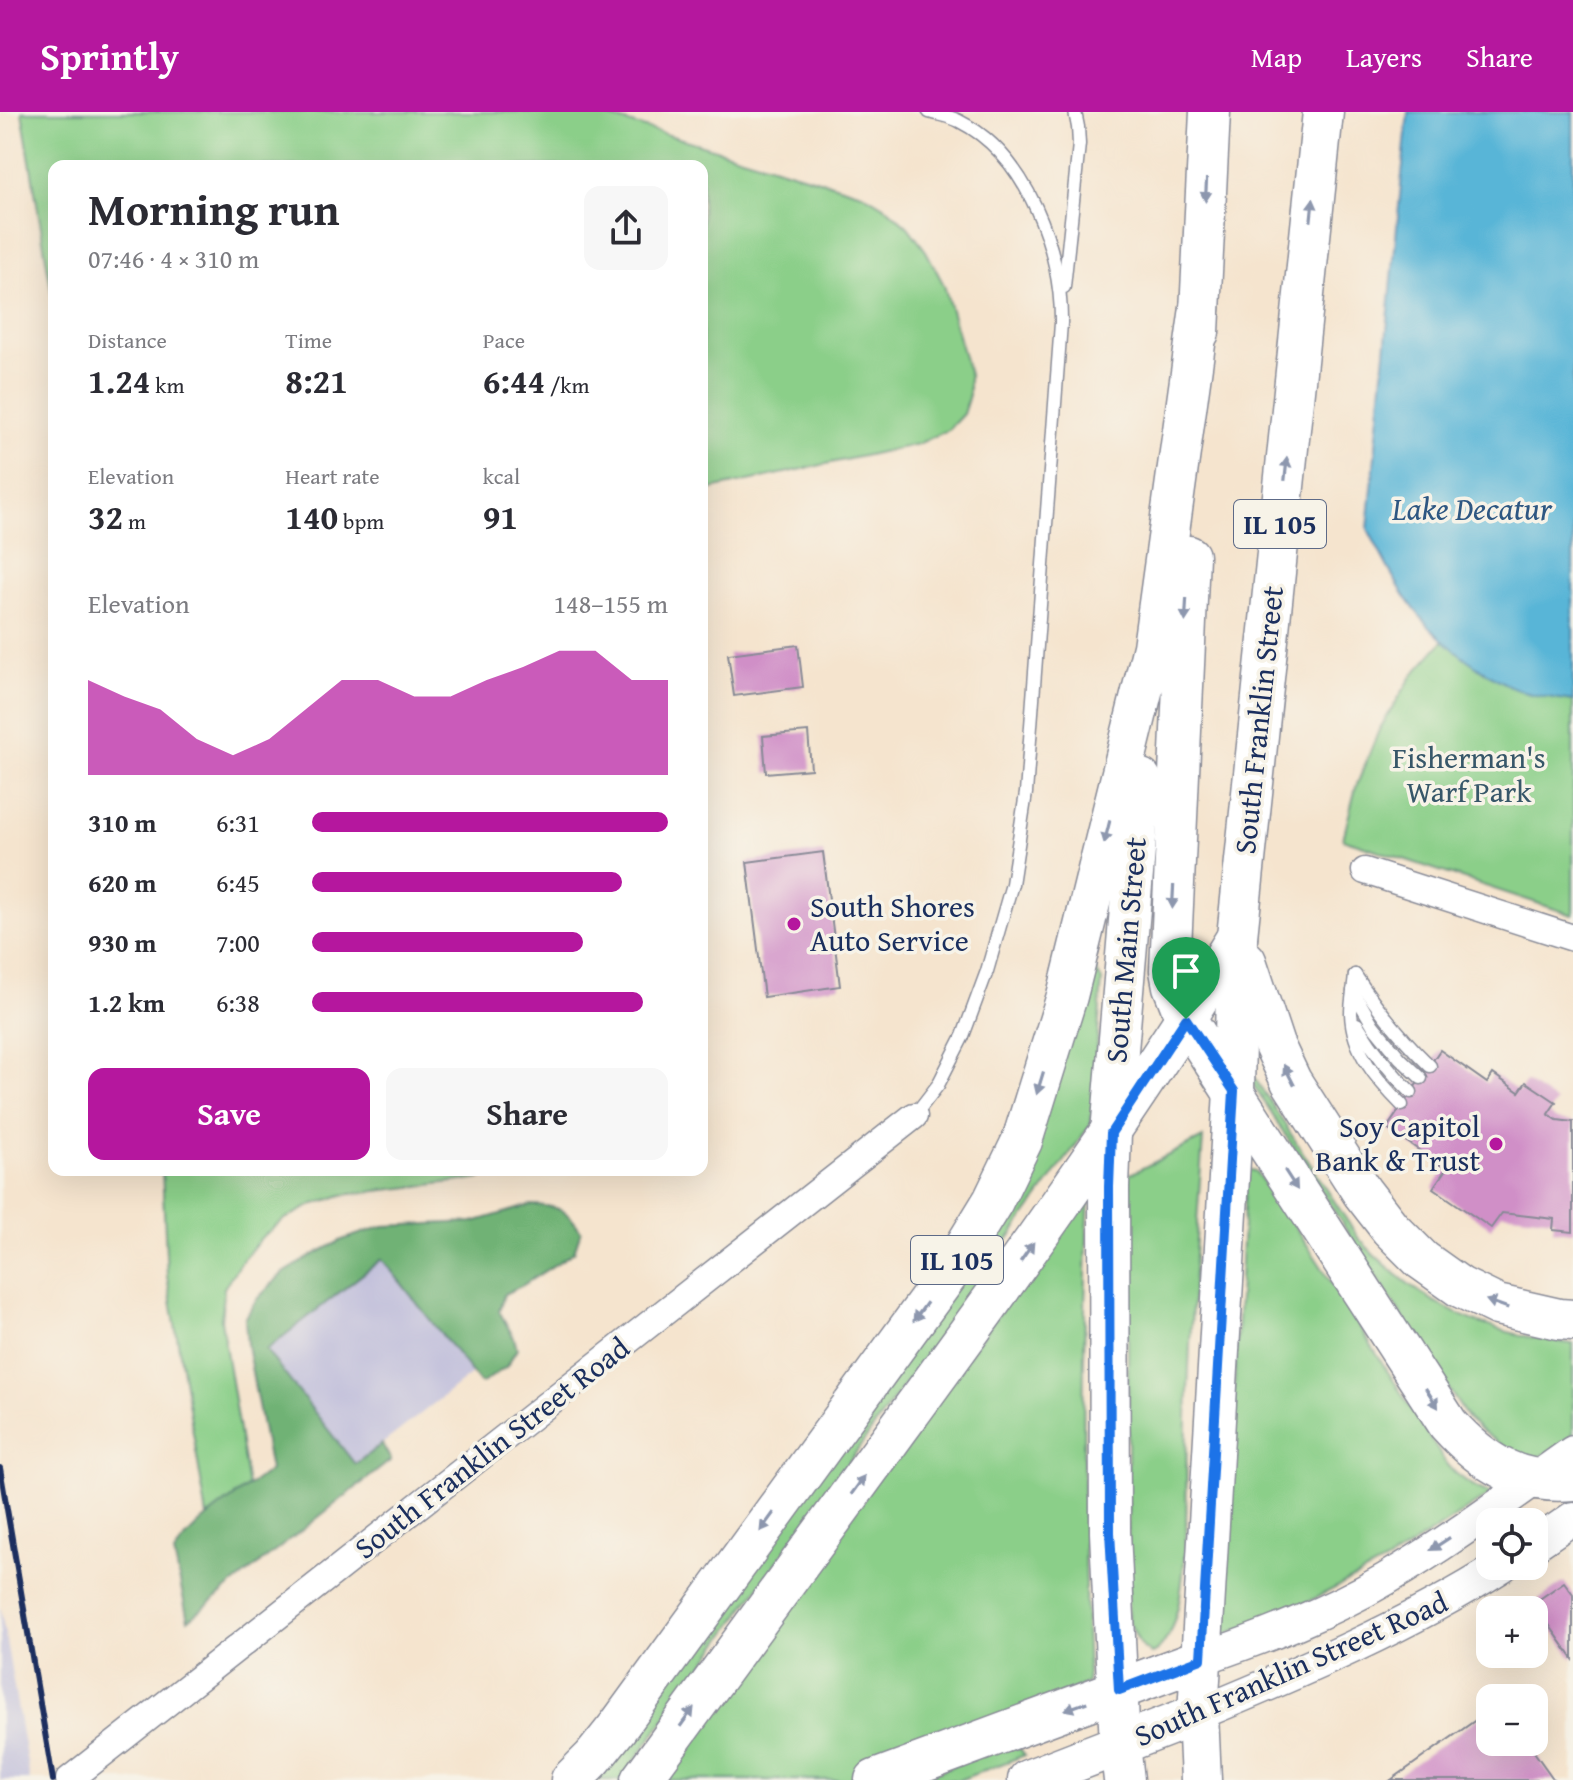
<!DOCTYPE html>
<meta charset="utf-8">
<style>
:root{--surface:#fff;--page:#f7f7f7;--text:#2b2b33;--muted:#7c7c81;--accent:#b5179e}
body{margin:0;font-family:"Gentium Book Plus",serif;background:var(--page);color:var(--text);height:100vh;display:flex;flex-direction:column;font-size:30px;white-space:nowrap}
*{box-sizing:border-box;margin:0}
p{font-size:26px;color:var(--muted)}
.icon{flex:none;width:44px;height:44px;fill:none;stroke:currentColor;stroke-width:2;stroke-linecap:round;stroke-linejoin:round}
.map{position:relative;flex:1;overflow:hidden}
.sheet{position:absolute;left:48px;top:48px;width:660px;height:1016px;display:flex;flex-direction:column;background:var(--surface);border-radius:16px;box-shadow:0 8px 32px #0002}
.sheet>*{flex:none}
.tools{position:absolute;left:1476px;top:1396px;display:grid;gap:16px}
.tools a{display:grid;place-items:center;width:72px;height:72px;border-radius:16px;background:var(--surface);box-shadow:0 8px 32px #0002;font-size:40px}
.pin{position:absolute;display:grid;place-items:center;width:68px;height:68px;color:#fff;margin:-82px -34px;border-radius:50% 50% 50% 0;rotate:-45deg;box-shadow:0 0 8px #0007}
.pin .icon{rotate:45deg}
.round{display:grid;place-items:center;flex:none;width:84px;height:84px;border-radius:16px;background:var(--page)}
.headline{display:flex;align-items:center;justify-content:space-between;height:136px;padding:0 40px}
h1{font-size:44px;font-weight:700;line-height:60px}
.stats{display:grid;grid-template-columns:repeat(3,1fr);gap:12px;height:136px;padding:8px 40px}
.stats div{display:grid;align-content:center}
.stats b{font-size:34px;font-weight:700}
.stats small{font-size:22px;font-weight:400}
.stats p{font-size:22px}
.chart{height:224px;padding:16px 40px}
.chart p{display:flex;justify-content:space-between}
.chart svg{width:100%;height:144px;margin-top:8px;fill:var(--accent);opacity:.7}
.primary-button{display:flex;gap:16px;margin-top:auto;padding:16px 40px}
.primary-button a{flex:1;height:92px;border-radius:16px;background:var(--accent);color:#fff;font-size:32px;font-weight:700;line-height:92px;text-align:center}
.primary-button a+a{background:var(--page);color:var(--text)}
ul{padding:0 40px;list-style:none;font-size:26px}
li{display:grid;grid-template-columns:128px 96px 1fr;align-items:center;height:60px}
li i{height:20px;border-radius:10px;background:var(--accent)}
header{display:flex;align-items:center;gap:48px;box-sizing:border-box;height:112px;padding:0 40px;background:var(--accent);color:#fff}
header strong{font-size:38px}
nav{display:flex;gap:44px;margin-inline-start:auto;font-size:28px}
.map>svg:first-child{display:block}
.industrial{fill:#c3c1db}
.green{fill:#8bcf89;stroke:#537f74;stroke-width:2}
.forest{fill:#70b275;stroke:#46706a;stroke-width:2}
.water{fill:#59b5d7;stroke:#3a729a;stroke-width:2}
.building{fill:#d08fc7}
.lines{fill:none;stroke-linecap:round;stroke-linejoin:round}
.service-casing{stroke:#888a96;stroke-width:15}
.minor-casing{stroke:#888a96;stroke-width:29}
.tertiary-casing{stroke:#888a96;stroke-width:35}
.primary-casing{stroke:#888a96;stroke-width:43}
.service{stroke:#fff;stroke-width:12}
.minor{stroke:#fff;stroke-width:26}
.tertiary{stroke:#fff;stroke-width:32}
.primary{stroke:#fff;stroke-width:40}
.rail{stroke:#1b2f5e;stroke-width:6}
.oneway{fill:#8d97ae}
.route-casing{stroke:#fff;stroke-width:16}
.route{stroke:#1a73e8;stroke-width:10}
.poi-dot{fill:#b5179e;stroke:#f7f3e8;stroke-width:3}
.labels{text-anchor:middle;stroke-width:7;stroke-linejoin:round;paint-order:stroke}
.shield{fill:#f7f3e8;stroke:#5d6a87;stroke-width:2}
.shield-label{font-size:28px;font-weight:bold;fill:#1b2f5e}
.street-label{font-size:30px;fill:#1b2f5e;stroke:#f7f3e8}
.park-label{font-size:30px;fill:#375769;stroke:#f7f3e8}
.poi-label{font-size:30px;fill:#1b2f5e;stroke:#f7f3e8;text-anchor:start}
.water-label{font-size:32px;font-style:italic;fill:#2e5782;stroke:#f7f3e8}
</style>
<header>
<strong>Sprintly</strong>
<nav><a>Map</a><a>Layers</a><a>Share</a></nav>
</header>
<div class="map">
<svg width="1573" height="1668" viewBox="0 0 1573 1668">
<rect width="100%" height="100%" fill="#f7f3e8"/>
<filter id="ink" filterUnits="userSpaceOnUse"><feTurbulence type="fractalNoise" baseFrequency=".0125" numOctaves="2"/><feDisplacementMap in="SourceGraphic" scale="16" xChannelSelector="R" yChannelSelector="G"/><feConvolveMatrix kernelMatrix="1 2 1 2 8 2 1 2 1" color-interpolation-filters="sRGB"/></filter>
<filter id="wash" filterUnits="userSpaceOnUse"><feTurbulence type="fractalNoise" baseFrequency=".006" numOctaves="4" result="noise"/><feDisplacementMap in="SourceGraphic" scale="32" xChannelSelector="R" yChannelSelector="G"/><feGaussianBlur stdDeviation="1.8" result="paint"/><feColorMatrix in="noise" values="0 0 0 0 0 0 0 0 0 0 0 0 0 0 0 0 0 1.4 0 .05"/><feComposite in="paint" operator="in"/></filter>
<g filter="url(#wash)">
<rect width="100%" height="100%" fill="#f5e4ce"/>
<g class="industrial">
<path d="M 382,1146 L 473,1261 L 355,1353 L 266,1238 Z"/>
<path d="M 0,1494 L 30,1668 L 0,1668 Z"/>
</g>
<g class="green">
<path d="M 22,0 L 592,0 L 862,81 L 887,96 L 908,115 L 926,139 L 944,173 L 969,263 L 969,283 L 963,302 L 948,318 L 918,332 L 702,379 L 702,54 L 54,54 L 54,195 Z"/>
<path d="M 1444,528 L 1484,560 L 1525,580 L 1573,589 L 1573,803 L 1343,727 L 1356,675 L 1379,618 L 1412,564 Z"/>
<path d="M 1090,849 L 1102,868 L 1091,1012 L 621,1668 L 586,1668 L 945,1181 Z"/>
<path d="M 1252,962 L 1359,1127 C 1423,1195 1481,1221 1573,1232 L 1573,1323 C 1563,1330 1552,1341 1540,1344 C 1517,1350 1484,1321 1468,1307 L 1250,968 Z"/>
<path d="M 1203,1026 C 1196,1120 1190,1213 1187,1307 C 1185,1367 1190,1430 1179,1490 C 1176,1505 1167,1537 1151,1542 L 1140,1533 L 1128,1508 L 1128,1063 Z"/>
<path d="M 1246,1057 L 1255,1059 L 1287,1102 L 1319,1151 L 1447,1353 C 1460,1367 1473,1375 1491,1382 L 1388,1449 L 1294,1497 L 1226,1522 L 1221,1519 Z"/>
<path d="M 162,1058 L 495,1058 L 479,1067 L 342,1083 L 312,1093 L 285,1107 L 261,1126 L 240,1151 L 224,1176 L 221,1208 L 248,1374 L 207,1405 L 167,1164 Z"/>
<path d="M 1089,1080 C 1082,1240 1081,1400 1088,1561 L 1087,1571 L 892,1653 L 847,1668 L 653,1668 Z"/>
<path d="M 1014,1630 L 1025,1643 L 959,1668 L 915,1668 Z"/>
</g>
<path class="forest" d="M 531,1093 C 558,1094 566,1096 581,1119 L 574,1140 L 523,1173 L 504,1182 L 499,1199 L 514,1226 L 517,1237 L 506,1255 L 481,1272 L 382,1147 L 266,1238 L 355,1352 L 382,1332 L 391,1348 L 188,1508 L 174,1442 C 196,1406 238,1384 270,1358 L 247,1233 L 245,1207 L 256,1188 L 282,1162 L 315,1142 L 342,1128 L 383,1114 L 473,1110 Z"/>
<path class="water" d="M 1408,0 L 1573,0 L 1573,589 C 1557,586 1539,585 1524,580 C 1488,566 1443,533 1419,503 C 1398,477 1383,447 1368,417 Z"/>
<g id="blocks">
<g class="building">
<path d="M 798,533 L 803,575 L 734,584 L 728,542 Z"/>
<path d="M 808,620 L 811,657 L 766,661 L 763,624 Z"/>
<path d="M 823,740 L 840,874 L 764,885 L 747,750 Z"/>
<path d="M 1440,938 L 1487,971 L 1493,962 L 1519,980 L 1526,970 L 1556,990 L 1548,1002 L 1557,1008 L 1573,1010 L 1573,1120 L 1553,1118 L 1554,1107 L 1502,1101 L 1491,1116 L 1433,1076 L 1446,1057 L 1387,1016 Z"/>
<path d="M 1564,1470 L 1573,1482 L 1573,1547 L 1534,1491 Z"/>
<path d="M 1490,1598 L 1490,1630 L 1527,1630 L 1554,1668 L 1391,1668 Z"/>
</g>
</g>
</g>
<g filter="url(#ink)">
<use href="#blocks" fill-opacity="0" stroke="#888a96" stroke-width="2"/>
<g class="lines">
<defs>
<g id="service">
<path d="M 1064,175 L 1079,32 L 1078,15 L 1075,0"/>
<path d="M 1355,863 C 1354,876 1351,889 1351,901 C 1352,939 1377,968 1402,993"/>
<path d="M 1355,863 C 1377,896 1401,926 1430,954"/>
<path d="M 1353,879 L 1373,913 L 1400,946 L 1421,966"/>
<path d="M 1357,912 C 1373,938 1390,960 1411,980"/>
<path d="M 914,1004 L 938,973 L 963,924 L 987,859 L 1012,772 L 1026,681 L 1061,211 C 1062,139 1027,43 959,9 C 950,4 939,3 929,0"/>
</g>
<g id="minor">
<path d="M 1365,759 L 1573,826"/>
<path d="M 69,1668 L 914,1004"/>
</g>
<g id="tertiary">
<path d="M 1534,1433 L 1573,1406"/>
<path d="M 1201,1547 C 1265,1525 1328,1501 1386,1467 C 1451,1429 1512,1383 1573,1340"/>
<path d="M 1198,1602 C 1302,1559 1406,1515 1502,1454"/>
</g>
<g id="primary">
<path d="M 1199,220 L 1210,0"/>
<path d="M 1189,444 L 1170,858 L 1173,874 L 1186,907 L 1448,1312 C 1483,1351 1518,1373 1573,1368"/>
<path d="M 1246,849 L 1274,933 L 1291,969 L 1362,1080 L 1390,1116 L 1422,1148 L 1460,1175 L 1497,1193 L 1559,1207 L 1573,1208"/>
<path d="M 571,1668 L 593,1646 L 617,1616 L 949,1161 L 993,1089 L 1022,1029 L 1067,884 L 1153,535 L 1200,196"/>
<path d="M 641,1668 C 727,1551 813,1434 898,1317 C 1017,1155 1132,995 1237,825"/>
<path d="M 875,1668 L 1201,1547"/>
<path d="M 1028,1668 L 1198,1602"/>
<path d="M 1124,1668 L 1120,1633 L 1110,1420 L 1109,1075 L 1111,1021 L 1141,667"/>
<path d="M 1201,1668 L 1198,1602 L 1234,979 L 1237,825 L 1323,0"/>
</g>
</defs>
<use href="#service" class="service-casing"/>
<use href="#minor" class="minor-casing"/>
<use href="#tertiary" class="tertiary-casing"/>
<use href="#primary" class="primary-casing"/>
<use href="#service" class="service"/>
<use href="#minor" class="minor"/>
<use href="#tertiary" class="tertiary"/>
<use href="#primary" class="primary"/>
<path class="rail" d="M 0,1356 L 53,1668"/>
</g>
<defs><path id="oneway-solid" d="M-6-.8H1V-3.2L6.5 0L1 3.2V.8H-6Z" transform="scale(2)"/></defs>
<g class="oneway">
<use href="#oneway-solid" transform="translate(1206 78) rotate(93)"/>
<use href="#oneway-solid" transform="translate(1312 98) rotate(-84)"/>
<use href="#oneway-solid" transform="translate(1286 357) rotate(-84)"/>
<use href="#oneway-solid" transform="translate(1186 498) rotate(93)"/>
<use href="#oneway-solid" transform="translate(1107 720) rotate(104)"/>
<use href="#oneway-solid" transform="translate(1173 785) rotate(93)"/>
<use href="#oneway-solid" transform="translate(1289 963) rotate(-117)"/>
<use href="#oneway-solid" transform="translate(1040 971) rotate(107)"/>
<use href="#oneway-solid" transform="translate(1291 1068) rotate(57)"/>
<use href="#oneway-solid" transform="translate(1027 1140) rotate(-55)"/>
<use href="#oneway-solid" transform="translate(1497 1192) rotate(-160)"/>
<use href="#oneway-solid" transform="translate(920 1200) rotate(126)"/>
<use href="#oneway-solid" transform="translate(1432 1286) rotate(57)"/>
<use href="#oneway-solid" transform="translate(858 1373) rotate(-54)"/>
<use href="#oneway-solid" transform="translate(767 1410) rotate(126)"/>
<use href="#oneway-solid" transform="translate(1440 1432) rotate(147)"/>
<use href="#oneway-solid" transform="translate(1076 1594) rotate(160)"/>
<use href="#oneway-solid" transform="translate(687 1605) rotate(-54)"/>
</g>
</g>
<g class="lines" filter="url(#ink)">
<defs>
<path id="route" d="M 1186,907 L 1234,979 L 1201,1547 L 1119,1578 L 1110,1420 L 1109,1075 L 1111,1021 Z"/>
</defs>
<use href="#route" class="route-casing"/>
<use href="#route" class="route"/>
</g>
<g class="poi-dot">
<circle cx="794" cy="812" r="8"/>
<circle cx="1496" cy="1032" r="8"/>
</g>
<g class="labels">
<g class="shield">
<rect x="1234" y="388" width="92" height="48" rx="6"/>
<rect x="911" y="1124" width="92" height="48" rx="6"/>
</g>
<g class="shield-label">
<text x="1280" y="422">IL 105</text>
<text x="957" y="1158">IL 105</text>
</g>
<g class="street-label">
<text transform="translate(1259 608) rotate(-84)" y="10">South Franklin Street</text>
<text transform="translate(1126 838) rotate(-85)" y="10">South Main Street</text>
<text transform="translate(492 1336) rotate(-38)" y="10">South Franklin Street Road</text>
<text transform="translate(1291 1557) rotate(-24)" y="10">South Franklin Street Road</text>
</g>
<g class="park-label">
<text x="1469" y="656">Fisherman's<tspan x="1469" dy="34">Warf Park</tspan></text>
</g>
<g class="poi-label">
<text x="810" y="805">South Shores<tspan x="810" dy="34">Auto Service</tspan></text>
<text x="1480" y="1025" text-anchor="end">Soy Capitol<tspan x="1480" dy="34">Bank &amp; Trust</tspan></text>
</g>
<g class="water-label">
<text x="1472" y="408">Lake Decatur</text>
</g>
</g>
</svg>
<div class="tools">
<a><svg class="icon" aria-label="locate" viewBox="0 0 24 24"><circle cx="12" cy="12" r="6"/><path d="M12 2v4M12 18v4M2 12h4M18 12h4"/></svg></a>
<a>+</a>
<a>−</a>
</div>
<div class="pin" style="left:1186px;top:907px;background:#1e9e55"><svg class="icon" aria-label="arrive" viewBox="0 0 24 24"><path d="M6 21V4h12l-3 4 3 4H6"/></svg></div>
<section class="sheet">
<div class="headline"><div><h1>Morning run</h1><p>07:46 · 4 × 310 m</p></div><a class="round"><svg class="icon" aria-label="share" viewBox="0 0 24 24"><path d="M12 15V3M7 8l5-5 5 5M5 13v7h14v-7"/></svg></a></div>
<div class="stats">
<div><p>Distance</p><b>1.24<small> km</small></b></div>
<div><p>Time</p><b>8:21</b></div>
<div><p>Pace</p><b>6:44<small> /km</small></b></div>
</div>
<div class="stats">
<div><p>Elevation</p><b>32<small> m</small></b></div>
<div><p>Heart rate</p><b>140<small> bpm</small></b></div>
<div><p>kcal</p><b>91</b></div>
</div>
<div class="chart"><p><span>Elevation</span>148–155 m</p>
<svg viewBox="0 0 160 44" preserveAspectRatio="none"><path d="M0 44V15L10 20L20 24L30 33L40 38L50 33L60 24L70 15L80 15L90 20L100 20L110 15L120 11L130 6L140 6L150 15L160 15V44z"/></svg>
</div>
<ul>
<li><b>310 m</b>6:31<i style="width:100%"></i></li>
<li><b>620 m</b>6:45<i style="width:87%"></i></li>
<li><b>930 m</b>7:00<i style="width:76%"></i></li>
<li><b>1.2 km</b>6:38<i style="width:93%"></i></li>
</ul>
<div class="primary-button"><a>Save</a><a>Share</a></div>
</section>
</div>
